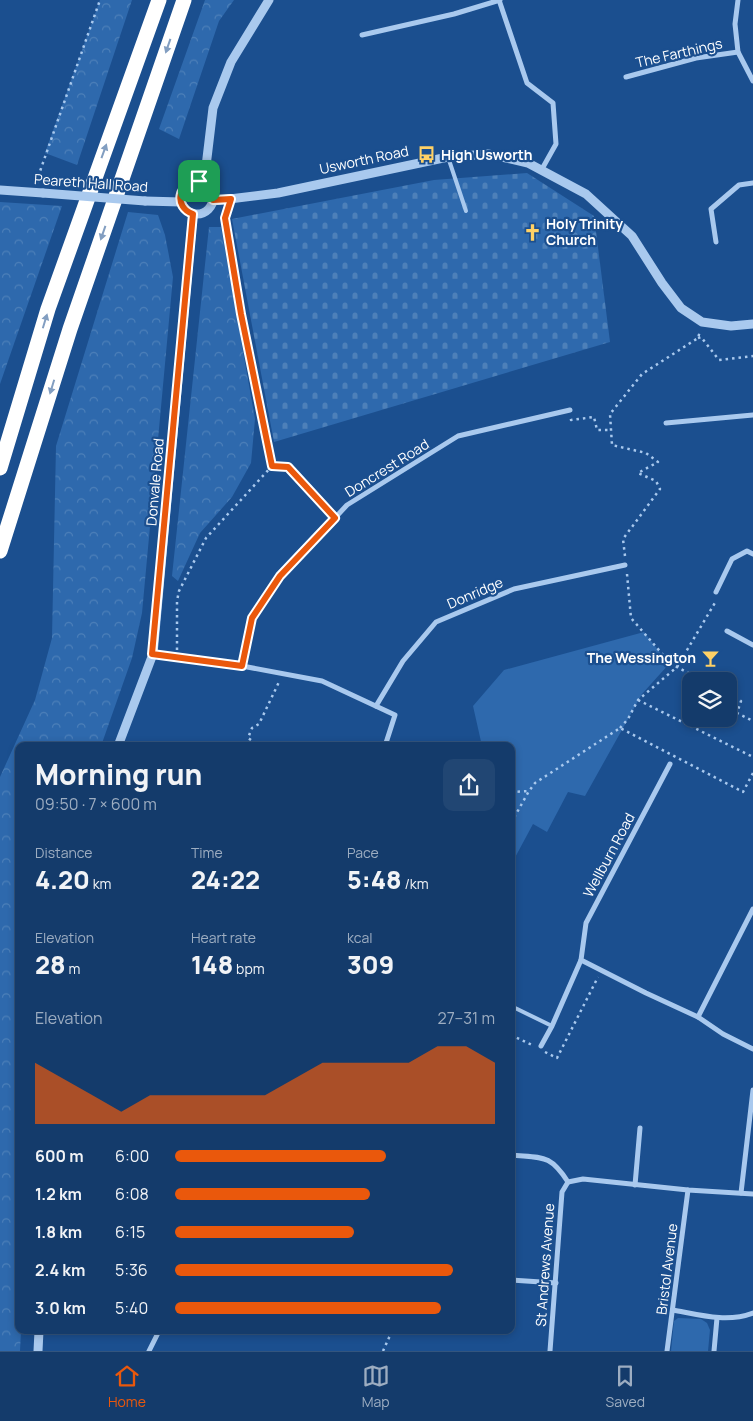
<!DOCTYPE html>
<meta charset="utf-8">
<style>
:root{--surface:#143b6b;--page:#214673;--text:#f1f3f6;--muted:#9dadc1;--line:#33557e;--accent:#ea580c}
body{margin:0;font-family:Manrope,sans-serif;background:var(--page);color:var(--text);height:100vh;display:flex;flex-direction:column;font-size:19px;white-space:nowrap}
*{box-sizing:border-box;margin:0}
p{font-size:16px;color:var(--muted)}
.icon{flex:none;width:28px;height:28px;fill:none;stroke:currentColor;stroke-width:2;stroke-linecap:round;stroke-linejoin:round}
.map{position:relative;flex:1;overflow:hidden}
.sheet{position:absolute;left:15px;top:742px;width:500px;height:592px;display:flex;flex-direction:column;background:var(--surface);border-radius:10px;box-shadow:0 2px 8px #0003,0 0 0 1px var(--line)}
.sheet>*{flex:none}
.fabs{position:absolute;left:682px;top:672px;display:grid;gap:10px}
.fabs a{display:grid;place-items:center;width:55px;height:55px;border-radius:10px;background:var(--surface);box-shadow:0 2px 8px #0003,0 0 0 1px var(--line);font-size:25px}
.pin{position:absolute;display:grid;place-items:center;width:42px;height:42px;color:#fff;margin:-21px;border-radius:10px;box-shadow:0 2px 8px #0006}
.round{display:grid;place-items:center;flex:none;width:52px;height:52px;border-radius:10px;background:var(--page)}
.overview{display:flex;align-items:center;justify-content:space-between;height:85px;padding:0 20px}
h1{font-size:28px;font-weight:800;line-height:38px}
.figures{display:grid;grid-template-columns:repeat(3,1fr);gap:8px;height:85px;padding:5px 20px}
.figures div{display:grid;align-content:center}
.figures b{font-size:25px;font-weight:800}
.figures small{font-size:14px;font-weight:400}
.figures p{font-size:14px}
.chart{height:140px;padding:10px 20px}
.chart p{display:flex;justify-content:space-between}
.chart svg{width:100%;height:90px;margin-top:5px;fill:var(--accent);opacity:.7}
ul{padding:0 20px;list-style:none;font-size:16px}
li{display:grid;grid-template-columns:80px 60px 1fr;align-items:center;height:38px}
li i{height:12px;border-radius:6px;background:var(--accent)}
.menu{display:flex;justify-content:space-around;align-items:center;height:70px;border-top:1px solid var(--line);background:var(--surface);font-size:14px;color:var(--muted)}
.menu a{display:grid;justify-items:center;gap:2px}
.menu .selected{color:var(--accent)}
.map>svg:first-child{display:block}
.green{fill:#2e69ad}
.forest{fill:url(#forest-crowns)}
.cemetery{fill:url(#cemetery-stones)}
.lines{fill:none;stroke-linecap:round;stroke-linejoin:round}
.path{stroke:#a9c9ee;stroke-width:2.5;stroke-dasharray:2.5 4;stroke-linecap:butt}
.service{stroke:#a9c9ee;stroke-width:4}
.minor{stroke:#a9c9ee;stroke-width:5}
.tertiary{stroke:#a9c9ee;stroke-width:9}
.motorway{stroke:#fff;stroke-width:15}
.tertiary-bridge{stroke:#a9c9ee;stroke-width:9}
.oneway{fill:#829ec1}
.route-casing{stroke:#fff;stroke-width:10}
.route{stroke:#ea580c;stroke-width:6}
.labels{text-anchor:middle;stroke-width:4.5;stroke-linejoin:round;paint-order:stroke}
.street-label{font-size:14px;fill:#fff;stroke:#1b4f8f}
.poi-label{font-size:14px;font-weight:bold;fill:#fff;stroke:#1b4f8f;text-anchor:start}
</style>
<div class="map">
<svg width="753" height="1351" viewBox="0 0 753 1351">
<defs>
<pattern id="forest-crowns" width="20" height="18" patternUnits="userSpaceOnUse" patternTransform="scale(1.25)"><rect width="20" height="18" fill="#2e69ad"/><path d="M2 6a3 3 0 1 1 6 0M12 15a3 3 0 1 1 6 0" fill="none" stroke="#4d80b9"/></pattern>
<pattern id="cemetery-stones" width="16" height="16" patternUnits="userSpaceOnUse" patternTransform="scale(1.25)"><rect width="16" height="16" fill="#2e69ad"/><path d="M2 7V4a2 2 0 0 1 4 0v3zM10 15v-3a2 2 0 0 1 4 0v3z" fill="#4d80b9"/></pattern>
</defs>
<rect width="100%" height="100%" fill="#1b4f8f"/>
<g class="green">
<path d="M 644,632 L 669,664 L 642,694 L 585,796 L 568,792 L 547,832 L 533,824 L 511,865 L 511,746 L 482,746 L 473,706 L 504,670 Z"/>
<path d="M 678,1318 L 701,1319 L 707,1323 L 710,1330 L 708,1351 L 671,1351 L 674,1321 Z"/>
</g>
<g class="forest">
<path d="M 100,0 L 132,0 L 77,165 L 45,153 Z"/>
<path d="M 205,0 L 234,0 L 219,21 L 179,139 L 159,129 Z"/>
<path d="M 0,202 L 62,206 L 0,384 Z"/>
<path d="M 128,212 L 158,215 L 165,235 L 173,277 L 142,613 L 132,658 L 101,746 L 19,746 L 19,1033 L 16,1047 L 19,1060 L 19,1331 L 21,1331 L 20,1351 L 0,1351 L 0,777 L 35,700 L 52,638 L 56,446 Z"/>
<path d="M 209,227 L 221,227 L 255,419 L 251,463 L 232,497 L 200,533 L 178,581 L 172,576 Z"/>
</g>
<path class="cemetery" d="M 527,173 L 594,216 L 610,342 L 274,442 L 232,219 L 434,180 Z"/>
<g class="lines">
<g class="path">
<path d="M 37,183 L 38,177 L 100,0"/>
<path d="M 228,210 L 225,219 L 241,314 L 272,466 L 288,467 L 328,512"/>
<path d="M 698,338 L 701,337 L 719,360 L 753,356"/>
<path d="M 571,419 L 571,420 L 594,417 L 597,430 L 611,430"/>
<path d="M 625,556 L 623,539 L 660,489 L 656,481 L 638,473 L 658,462 L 646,453 L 612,445 L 610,414 L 642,374 L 698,338 L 700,331"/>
<path d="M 627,574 L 631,618 L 671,664 L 704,681"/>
<path d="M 177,650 L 177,601 L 179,591 L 206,538 L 272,466"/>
<path d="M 729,694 L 741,701 L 737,713 L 753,721"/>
<path d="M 638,700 L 753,757"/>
<path d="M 620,728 L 628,719 L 638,700 L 677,667 L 716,601"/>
<path d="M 251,740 L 248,738 L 252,728 L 259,724 L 279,682"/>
<path d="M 511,792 L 529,791"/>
<path d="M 511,823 L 529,791 L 535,783 L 620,728 L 743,792 L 753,773"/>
<path d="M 511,1035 L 534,1046"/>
<path d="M 545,1052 L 557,1058 L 598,977"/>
<path d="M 383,1351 L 392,1331"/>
</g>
<g class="service">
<path d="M 448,157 L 466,211"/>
<path d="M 511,1006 L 552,1026"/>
</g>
<g class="minor">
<path d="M 499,0 L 527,83 L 553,103 L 556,144 L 542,169"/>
<path d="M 738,0 L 735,24 L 738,52 L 753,81"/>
<path d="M 362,35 L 454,14 L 500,0"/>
<path d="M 626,77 L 696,58 L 738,52"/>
<path d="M 716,242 L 711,209 L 739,185 L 753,183"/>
<path d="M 666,423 L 753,415"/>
<path d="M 716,592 L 732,559 L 747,551 L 753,554"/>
<path d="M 727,631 L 753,645"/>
<path d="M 153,654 L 242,666 L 322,681 L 395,715 L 385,746"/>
<path d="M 242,666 L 251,618 L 280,577 L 347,505 L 458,436 L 570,410"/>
<path d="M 376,706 L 403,661 L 436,622 L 514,589 L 625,565"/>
<path d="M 258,746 L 259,745"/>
<path d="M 670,764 L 586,923 L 581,960 L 646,993 L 698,1017 L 723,1034 L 753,1049"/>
<path d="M 698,1017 L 753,909"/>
<path d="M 541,1046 L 552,1026 L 581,960"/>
<path d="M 511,1155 C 543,1158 550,1154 568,1182 L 583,1179 L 688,1190 L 753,1194"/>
<path d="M 635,1185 L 640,1128"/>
<path d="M 741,1193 L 753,1090"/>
<path d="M 511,1280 L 556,1283"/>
<path d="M 673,1310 C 700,1315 727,1323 753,1313"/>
<path d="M 149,1351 L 159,1331"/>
<path d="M 550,1351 L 562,1192 L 568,1182"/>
<path d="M 667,1351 L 688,1190"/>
<path d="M 714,1351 L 717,1318"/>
</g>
<g class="tertiary">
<circle cx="197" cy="198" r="16"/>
<path d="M 204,183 L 213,108 L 231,62 L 269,0"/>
<path d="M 0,190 L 43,193"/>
<path d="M 145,201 L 181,202"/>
<path d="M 213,201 L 278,193 L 448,157 L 488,154 L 528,163 L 586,194 L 632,236 L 662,283 L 681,308 L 702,322 L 731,326 L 753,324"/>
<path d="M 118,746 L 153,654 L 193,214"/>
<path d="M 38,1351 L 39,1331"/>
</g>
<g class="motorway">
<path d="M 0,468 L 48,309 L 159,0"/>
<path d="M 0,551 L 70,329 L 184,0"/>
</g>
<path class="tertiary-bridge" d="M 43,193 L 145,201"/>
</g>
<defs><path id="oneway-solid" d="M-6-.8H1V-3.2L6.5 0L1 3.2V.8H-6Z" transform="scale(1.25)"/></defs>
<g class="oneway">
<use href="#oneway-solid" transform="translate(168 46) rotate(109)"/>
<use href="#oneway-solid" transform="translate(104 151) rotate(-70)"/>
<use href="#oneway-solid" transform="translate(103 233) rotate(109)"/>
<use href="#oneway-solid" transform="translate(45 321) rotate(-73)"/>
<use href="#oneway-solid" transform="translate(52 387) rotate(107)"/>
</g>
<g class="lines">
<defs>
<path id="route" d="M 199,181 C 208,184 213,190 213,200 L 231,199 L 225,218 L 241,314 L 272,466 L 288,467 L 335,518 L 280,576 L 252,618 L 242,666 L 152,654 L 193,214 C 173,207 178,182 199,181 Z"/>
</defs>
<use href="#route" class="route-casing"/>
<use href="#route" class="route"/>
</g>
<defs>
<symbol id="bus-bare" viewBox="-9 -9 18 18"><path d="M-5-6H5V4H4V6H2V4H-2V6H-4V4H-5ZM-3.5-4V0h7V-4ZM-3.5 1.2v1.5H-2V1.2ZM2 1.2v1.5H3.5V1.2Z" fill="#ffd166" stroke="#1b4f8f" stroke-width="2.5" paint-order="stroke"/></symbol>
<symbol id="church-bare" viewBox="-9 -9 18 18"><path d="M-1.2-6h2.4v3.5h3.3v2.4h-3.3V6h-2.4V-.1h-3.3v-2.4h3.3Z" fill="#ffd166" stroke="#1b4f8f" stroke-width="2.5" paint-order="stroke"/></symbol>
<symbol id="bar-bare" viewBox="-9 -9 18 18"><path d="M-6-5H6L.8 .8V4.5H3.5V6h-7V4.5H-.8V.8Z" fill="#ffd166" stroke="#1b4f8f" stroke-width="2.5" paint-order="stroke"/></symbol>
</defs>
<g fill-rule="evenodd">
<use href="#bus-bare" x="414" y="142" width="25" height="25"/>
<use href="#church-bare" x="520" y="220" width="25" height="25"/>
<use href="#bar-bare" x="698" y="646" width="25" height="25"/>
</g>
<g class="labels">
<g class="street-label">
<text transform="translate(679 53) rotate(-13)" y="5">The Farthings</text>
<text transform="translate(364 160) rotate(-12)" y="5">Usworth Road</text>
<text transform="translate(91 183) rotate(4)" y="5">Peareth Hall Road</text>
<text transform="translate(387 468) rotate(-32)" y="5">Doncrest Road</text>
<text transform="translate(155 482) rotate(-85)" y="5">Donvale Road</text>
<text transform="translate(475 593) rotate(-23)" y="5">Donridge</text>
<text transform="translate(609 855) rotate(-62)" y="5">Wellburn Road</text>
<text transform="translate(545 1265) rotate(-86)" y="5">St Andrews Avenue</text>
<text transform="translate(667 1269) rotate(-83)" y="5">Bristol Avenue</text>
</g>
<g class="poi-label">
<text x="441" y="160">High Usworth</text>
<text x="546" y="229">Holy Trinity<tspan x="546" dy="16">Church</tspan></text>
<text x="696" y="663" text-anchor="end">The Wessington</text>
</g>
</g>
</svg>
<div class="fabs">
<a><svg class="icon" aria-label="layers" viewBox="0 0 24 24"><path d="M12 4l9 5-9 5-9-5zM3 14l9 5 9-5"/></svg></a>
</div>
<div class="pin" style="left:199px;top:181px;background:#1e9e55"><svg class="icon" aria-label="arrive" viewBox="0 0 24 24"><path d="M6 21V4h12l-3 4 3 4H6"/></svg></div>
<section class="sheet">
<div class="overview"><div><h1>Morning run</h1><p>09:50 · 7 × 600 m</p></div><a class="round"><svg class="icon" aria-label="share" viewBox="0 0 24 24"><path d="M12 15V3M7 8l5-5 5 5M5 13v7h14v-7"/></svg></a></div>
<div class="figures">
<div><p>Distance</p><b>4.20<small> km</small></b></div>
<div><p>Time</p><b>24:22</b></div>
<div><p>Pace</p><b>5:48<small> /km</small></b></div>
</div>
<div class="figures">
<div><p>Elevation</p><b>28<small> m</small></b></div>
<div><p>Heart rate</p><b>148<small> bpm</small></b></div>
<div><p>kcal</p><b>309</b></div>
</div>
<div class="chart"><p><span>Elevation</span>27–31 m</p>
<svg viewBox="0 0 160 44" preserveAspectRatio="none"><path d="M0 44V14L10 22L20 30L30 38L40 30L50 30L60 30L70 30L80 30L90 22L100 14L110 14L120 14L130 14L140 6L150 6L160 14V44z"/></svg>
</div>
<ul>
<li><b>600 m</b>6:00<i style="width:66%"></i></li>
<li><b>1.2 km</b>6:08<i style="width:61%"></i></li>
<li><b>1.8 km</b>6:15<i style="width:56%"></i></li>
<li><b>2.4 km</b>5:36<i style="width:87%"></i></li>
<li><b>3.0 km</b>5:40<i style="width:83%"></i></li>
</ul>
</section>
</div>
<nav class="menu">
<a class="selected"><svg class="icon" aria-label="home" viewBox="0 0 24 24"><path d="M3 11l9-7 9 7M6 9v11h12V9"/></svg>Home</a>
<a><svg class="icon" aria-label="map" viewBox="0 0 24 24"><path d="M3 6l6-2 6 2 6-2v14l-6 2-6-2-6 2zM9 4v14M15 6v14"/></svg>Map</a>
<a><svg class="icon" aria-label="saved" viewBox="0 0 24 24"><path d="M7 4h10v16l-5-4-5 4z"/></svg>Saved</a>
</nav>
